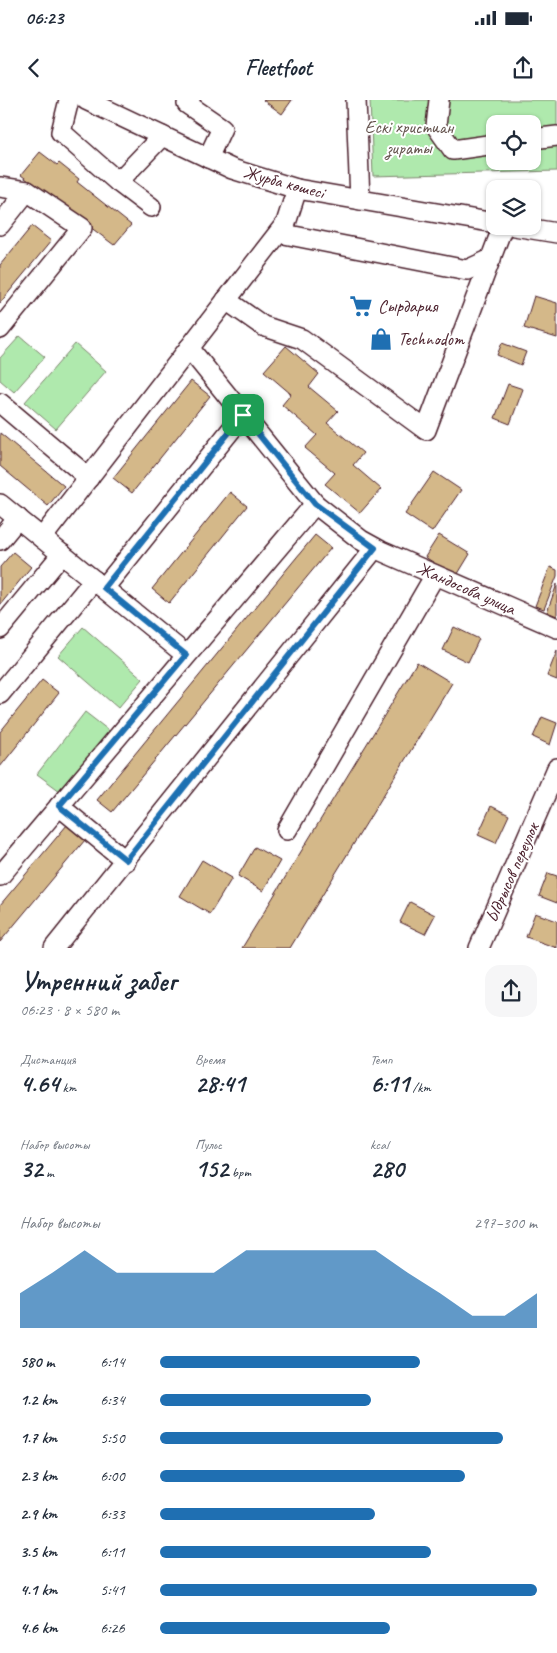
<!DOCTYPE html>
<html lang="ru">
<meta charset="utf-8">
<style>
:root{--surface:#fff;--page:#f6f6f7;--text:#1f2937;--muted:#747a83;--accent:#1f6fb2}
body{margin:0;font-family:Caveat,sans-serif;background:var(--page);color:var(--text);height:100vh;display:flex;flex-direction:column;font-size:19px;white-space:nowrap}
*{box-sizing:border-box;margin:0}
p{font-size:16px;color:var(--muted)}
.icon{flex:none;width:28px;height:28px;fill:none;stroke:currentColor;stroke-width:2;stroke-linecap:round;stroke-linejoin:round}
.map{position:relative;height:848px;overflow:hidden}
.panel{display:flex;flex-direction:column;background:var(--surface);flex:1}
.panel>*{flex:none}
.buttons{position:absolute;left:486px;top:15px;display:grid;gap:10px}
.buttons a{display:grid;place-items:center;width:55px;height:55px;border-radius:10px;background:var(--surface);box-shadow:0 1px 4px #0004;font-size:25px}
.pin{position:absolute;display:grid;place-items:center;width:42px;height:42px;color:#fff;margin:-21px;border-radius:10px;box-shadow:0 2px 8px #0006}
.round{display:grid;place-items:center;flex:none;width:52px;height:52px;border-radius:15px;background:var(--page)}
.headline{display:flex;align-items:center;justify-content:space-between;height:85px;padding:0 20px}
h1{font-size:28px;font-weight:700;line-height:38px}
.stats{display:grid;grid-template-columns:repeat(3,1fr);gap:8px;height:85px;padding:5px 20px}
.stats div{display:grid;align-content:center}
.stats b{font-size:25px;font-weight:700}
.stats small{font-size:14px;font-weight:400}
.stats p{font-size:14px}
.chart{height:140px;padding:10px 20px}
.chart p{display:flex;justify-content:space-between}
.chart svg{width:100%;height:90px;margin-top:5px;fill:var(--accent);opacity:.7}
ul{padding:0 20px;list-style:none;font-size:16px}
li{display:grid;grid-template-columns:80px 60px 1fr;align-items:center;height:38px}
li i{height:12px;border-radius:6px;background:var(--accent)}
.status{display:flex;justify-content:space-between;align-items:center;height:35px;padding:0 25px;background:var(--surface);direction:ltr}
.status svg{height:14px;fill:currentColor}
header{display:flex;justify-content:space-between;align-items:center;height:65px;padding:0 20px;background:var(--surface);font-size:22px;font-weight:700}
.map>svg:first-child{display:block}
.green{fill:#afe9ad;stroke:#7c846c;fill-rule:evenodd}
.building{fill:#d4b889;stroke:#4a1f2b}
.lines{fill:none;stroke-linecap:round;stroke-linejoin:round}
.minor-casing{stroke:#4a1f2b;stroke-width:22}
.minor{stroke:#fff;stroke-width:19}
.route-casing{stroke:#fff;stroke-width:10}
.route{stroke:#1f6fb2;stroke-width:6}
.labels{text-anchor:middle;stroke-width:4;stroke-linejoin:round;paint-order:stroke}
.park-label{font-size:18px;fill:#63524c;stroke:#fff}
.street-label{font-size:18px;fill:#4a1f2b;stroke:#fff}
.poi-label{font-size:18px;fill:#4a1f2b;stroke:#fff;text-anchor:start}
</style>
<div class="status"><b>06:23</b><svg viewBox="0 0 49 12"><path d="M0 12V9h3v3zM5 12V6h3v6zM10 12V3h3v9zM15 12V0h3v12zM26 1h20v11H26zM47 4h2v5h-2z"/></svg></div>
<header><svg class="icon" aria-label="back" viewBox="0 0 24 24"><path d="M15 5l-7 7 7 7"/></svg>Fleetfoot<svg class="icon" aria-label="share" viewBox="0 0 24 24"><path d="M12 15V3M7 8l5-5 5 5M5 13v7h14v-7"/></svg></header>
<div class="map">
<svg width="557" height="848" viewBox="0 0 557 848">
<rect width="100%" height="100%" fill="#fff"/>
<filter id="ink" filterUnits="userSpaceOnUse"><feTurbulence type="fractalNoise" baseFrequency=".02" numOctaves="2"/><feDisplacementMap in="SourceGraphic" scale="10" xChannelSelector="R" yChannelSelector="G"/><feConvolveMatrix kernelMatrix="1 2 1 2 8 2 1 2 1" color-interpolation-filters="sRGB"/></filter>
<g filter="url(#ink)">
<g class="green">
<path d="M 370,0 L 557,0 L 557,71 L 373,76 ZM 495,24 L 532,24 L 532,61 L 495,61 Z"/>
<path d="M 20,236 L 45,257 L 14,292 L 0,280 L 0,258 Z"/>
<path d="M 75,244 L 106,271 L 56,329 L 25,302 Z"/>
<path d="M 83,527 L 143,579 L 118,608 L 58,556 Z"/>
<path d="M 85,612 L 112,633 L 64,694 L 37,674 Z"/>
</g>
<g class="building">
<path d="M 263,0 L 292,0 L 282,14 Z"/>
<path d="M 40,52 L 57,65 L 59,63 L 79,79 L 77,82 L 131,125 L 114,145 L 21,75 Z"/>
<path d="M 32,126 L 51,141 L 0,203 L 0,165 Z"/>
<path d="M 534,196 L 557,203 L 557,238 L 524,228 Z"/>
<path d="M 502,243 L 526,252 L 521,265 L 497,255 Z"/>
<path d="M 286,246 L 319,274 L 309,287 L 338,311 L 327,323 L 363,353 L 353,365 L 381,389 L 360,413 L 325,384 L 335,373 L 305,348 L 317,335 L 282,305 L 291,294 L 264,271 Z"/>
<path d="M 191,281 L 210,296 L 132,393 L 113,378 Z"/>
<path d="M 508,284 L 523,289 L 510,324 L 495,318 Z"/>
<path d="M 0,333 L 64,386 L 48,406 L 0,366 Z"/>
<path d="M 434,372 L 461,390 L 432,432 L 405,414 Z"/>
<path d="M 230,392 L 247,406 L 169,503 L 152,489 Z"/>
<path d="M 315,435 L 331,448 L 112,712 L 97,700 Z"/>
<path d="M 439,435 L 470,454 L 456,477 L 425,457 Z"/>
<path d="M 13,452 L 31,467 L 0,505 L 0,467 Z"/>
<path d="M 550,467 L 557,470 L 557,476 L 544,509 L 535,506 Z"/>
<path d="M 557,484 L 557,516 L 547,512 Z"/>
<path d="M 454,527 L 479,539 L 468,562 L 443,550 Z"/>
<path d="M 557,551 L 557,580 L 547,576 Z"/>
<path d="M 417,562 L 452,583 L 290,848 L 242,848 Z"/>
<path d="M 42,580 L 59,593 L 0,667 L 0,632 Z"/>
<path d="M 542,617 L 557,623 L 550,645 L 533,637 Z"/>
<path d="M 491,706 L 509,715 L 496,743 L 478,735 Z"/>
<path d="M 67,725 L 85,740 L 0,842 L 0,805 Z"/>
<path d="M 255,747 L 280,761 L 263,791 L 238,776 Z"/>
<path d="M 202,760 L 232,778 L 210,814 L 180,796 Z"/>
<path d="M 548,773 L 557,776 L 557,803 L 539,796 Z"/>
<path d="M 410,802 L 435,815 L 425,834 L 400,822 Z"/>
<path d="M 535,813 L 557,821 L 557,848 L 526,837 Z"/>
</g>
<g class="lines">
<defs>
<g id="minor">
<path d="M 69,0 L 61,32 L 118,82 L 162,36"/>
<path d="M 86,0 L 232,69 L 297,89 L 495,123"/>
<path d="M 190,0 L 187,4 L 222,28 L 208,58"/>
<path d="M 356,0 L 360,100"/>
<path d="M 439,0 L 436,26 L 453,50 L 495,44"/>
<path d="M 532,39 L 557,36"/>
<path d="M 118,82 L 151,107"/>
<path d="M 0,87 L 27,91 L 0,125"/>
<path d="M 514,126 L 557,133"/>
<path d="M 279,133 L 467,170 L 491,159"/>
<path d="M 226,200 L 263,226 L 302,239 L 426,330 L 503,126"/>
<path d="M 0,229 L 82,128 L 27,91"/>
<path d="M 189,248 L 315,404 L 361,440 L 381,451 L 557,528"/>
<path d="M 0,303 L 89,378"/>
<path d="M 0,404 L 186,555"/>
<path d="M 42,438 L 286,123 L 297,89"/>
<path d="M 0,440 L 18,418"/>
<path d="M 104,488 L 243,315"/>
<path d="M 0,529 L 62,454"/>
<path d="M 0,594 L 94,480"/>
<path d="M 59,706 L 126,761"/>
<path d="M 287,730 L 435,475"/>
<path d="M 0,776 L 315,404"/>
<path d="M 54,848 L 375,448"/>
<path d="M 479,848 L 557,668"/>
</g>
</defs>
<use href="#minor" class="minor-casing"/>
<use href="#minor" class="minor"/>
</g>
</g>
<g class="lines" filter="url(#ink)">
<defs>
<path id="route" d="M 243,315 L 315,404 L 375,448 L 126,760 L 59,706 L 186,555 L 104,488 Z"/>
</defs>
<use href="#route" class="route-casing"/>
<use href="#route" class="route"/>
</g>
<defs>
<symbol id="supermarket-bare" viewBox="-9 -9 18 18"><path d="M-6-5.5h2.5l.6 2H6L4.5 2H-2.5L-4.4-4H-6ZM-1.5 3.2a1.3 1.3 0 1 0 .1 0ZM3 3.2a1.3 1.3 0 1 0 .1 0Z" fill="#1f6fb2" stroke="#fff" stroke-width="2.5" paint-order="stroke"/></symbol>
<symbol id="shop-bare" viewBox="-9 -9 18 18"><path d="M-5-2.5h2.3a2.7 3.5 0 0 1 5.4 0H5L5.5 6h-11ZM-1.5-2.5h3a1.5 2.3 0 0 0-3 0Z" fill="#1f6fb2" stroke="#fff" stroke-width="2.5" paint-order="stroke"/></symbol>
</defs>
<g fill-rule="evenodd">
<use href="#supermarket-bare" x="345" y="190" width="32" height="32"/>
<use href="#shop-bare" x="365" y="223" width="32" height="32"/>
</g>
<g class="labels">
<g class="park-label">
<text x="409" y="33">Ескі христиан<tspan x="409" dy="21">зираты</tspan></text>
</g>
<g class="street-label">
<text transform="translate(284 82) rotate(15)" y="6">Журба көшесі</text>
<text transform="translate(466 488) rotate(24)" y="6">Жандосова улица</text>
<text transform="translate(512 772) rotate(-66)" y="6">Ыдрысов переулок</text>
</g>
<g class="poi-label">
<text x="378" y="212">Сырдария</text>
<text x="398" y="245">Technodom</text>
</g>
</g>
</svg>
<div class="buttons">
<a><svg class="icon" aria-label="locate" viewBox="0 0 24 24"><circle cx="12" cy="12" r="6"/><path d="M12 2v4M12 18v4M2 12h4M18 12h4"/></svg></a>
<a><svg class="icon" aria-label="layers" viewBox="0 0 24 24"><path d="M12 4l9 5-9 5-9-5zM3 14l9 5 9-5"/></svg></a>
</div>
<div class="pin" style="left:243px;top:315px;background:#1e9e55"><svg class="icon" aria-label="arrive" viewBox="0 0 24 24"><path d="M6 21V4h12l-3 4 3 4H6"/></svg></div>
</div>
<section class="panel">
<div class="headline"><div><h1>Утренний забег</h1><p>06:23 · 8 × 580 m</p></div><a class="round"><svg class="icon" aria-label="share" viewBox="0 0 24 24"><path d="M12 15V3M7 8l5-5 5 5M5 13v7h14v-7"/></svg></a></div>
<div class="stats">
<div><p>Дистанция</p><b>4.64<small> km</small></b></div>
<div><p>Время</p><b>28:41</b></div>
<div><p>Темп</p><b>6:11<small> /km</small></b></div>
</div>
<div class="stats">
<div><p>Набор высоты</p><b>32<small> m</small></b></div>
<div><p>Пульс</p><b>152<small> bpm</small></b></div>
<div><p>kcal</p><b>280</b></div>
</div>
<div class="chart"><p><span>Набор высоты</span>297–300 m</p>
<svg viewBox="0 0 160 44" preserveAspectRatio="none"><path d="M0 44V27L10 17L20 6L30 17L40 17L50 17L60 17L70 6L80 6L90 6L100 6L110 6L120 17L130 27L140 38L150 38L160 27V44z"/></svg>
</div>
<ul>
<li><b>580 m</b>6:14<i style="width:69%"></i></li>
<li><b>1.2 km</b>6:34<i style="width:56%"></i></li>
<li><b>1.7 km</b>5:50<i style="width:91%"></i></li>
<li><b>2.3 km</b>6:00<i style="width:81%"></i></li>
<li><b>2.9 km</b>6:33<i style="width:57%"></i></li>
<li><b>3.5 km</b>6:11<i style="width:72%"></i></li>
<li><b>4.1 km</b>5:41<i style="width:100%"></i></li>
<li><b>4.6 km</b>6:26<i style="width:61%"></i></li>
</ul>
</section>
